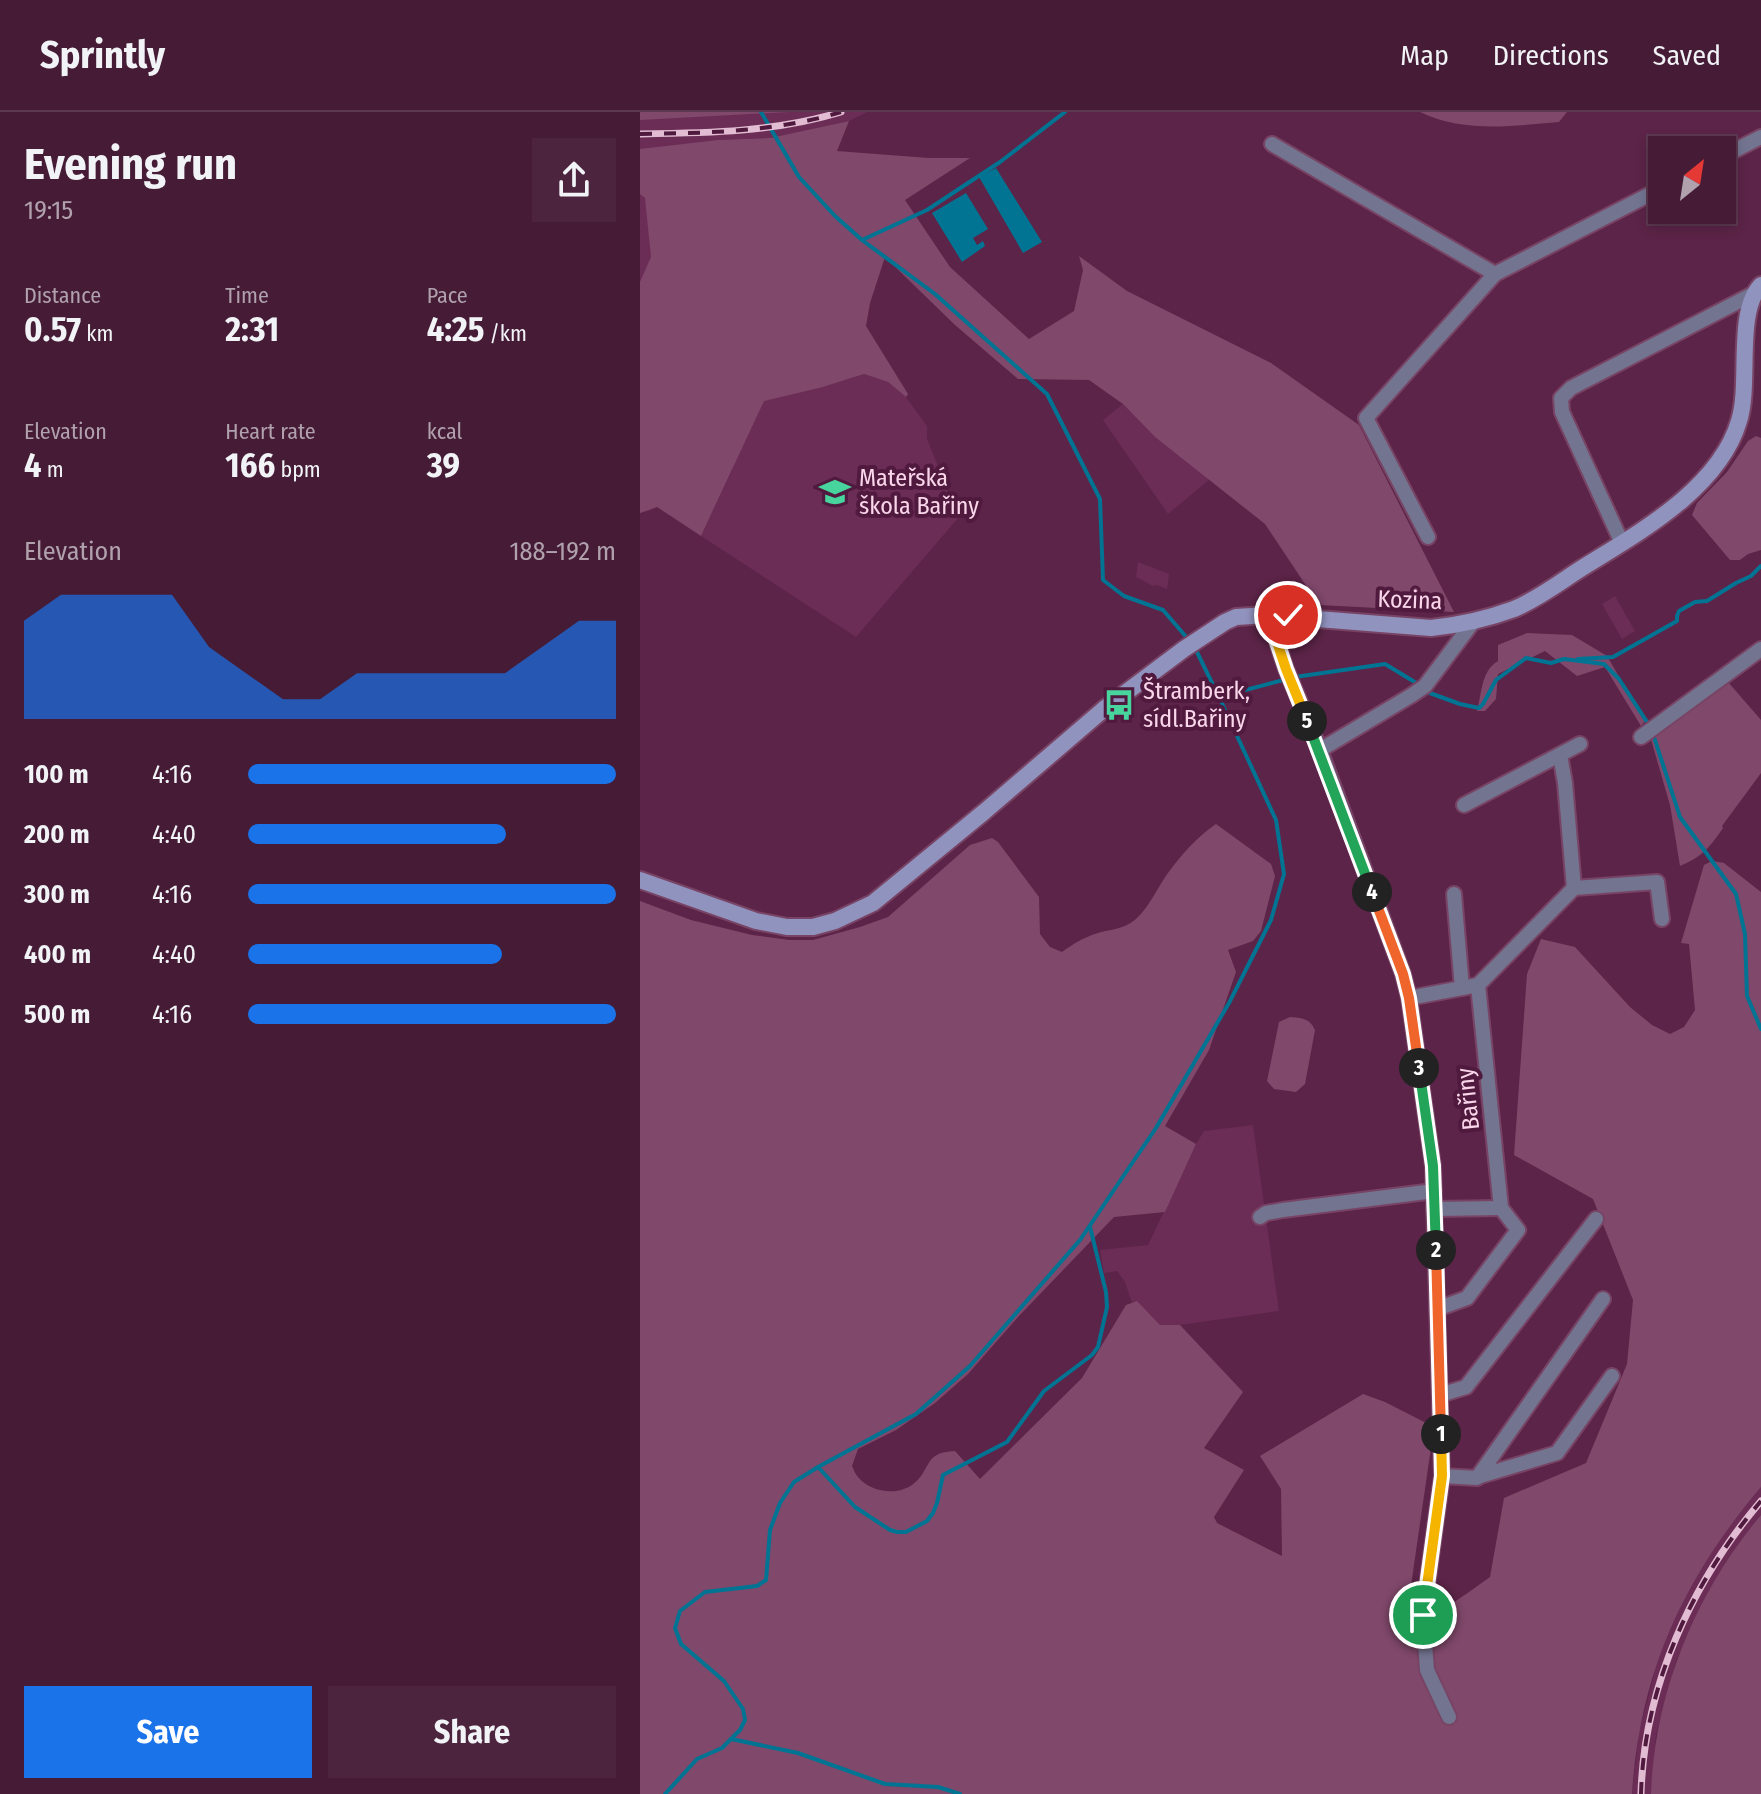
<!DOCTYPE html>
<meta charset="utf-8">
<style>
:root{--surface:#451b36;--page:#4c243e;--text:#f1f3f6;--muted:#b0a1ad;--line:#5d3951;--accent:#1a73e8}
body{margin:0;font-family:"Fira Sans Condensed",sans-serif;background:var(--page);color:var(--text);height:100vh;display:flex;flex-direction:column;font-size:30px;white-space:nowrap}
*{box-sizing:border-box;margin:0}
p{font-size:26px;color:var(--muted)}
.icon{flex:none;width:44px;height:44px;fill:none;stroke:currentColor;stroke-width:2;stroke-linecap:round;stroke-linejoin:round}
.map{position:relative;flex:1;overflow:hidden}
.details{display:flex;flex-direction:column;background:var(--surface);width:640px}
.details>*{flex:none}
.needle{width:52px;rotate:30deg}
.fabs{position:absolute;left:1008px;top:24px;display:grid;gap:16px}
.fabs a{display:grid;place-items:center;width:88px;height:88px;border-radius:0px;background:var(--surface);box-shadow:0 4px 12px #0003,0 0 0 2px var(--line);font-size:40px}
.pin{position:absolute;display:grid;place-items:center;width:68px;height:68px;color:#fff;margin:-34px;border:4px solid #fff;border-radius:50%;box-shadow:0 2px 8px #0007}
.km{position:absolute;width:40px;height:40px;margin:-20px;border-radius:50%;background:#222;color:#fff;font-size:22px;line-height:40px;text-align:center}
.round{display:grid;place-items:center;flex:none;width:84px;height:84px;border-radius:0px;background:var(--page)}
.head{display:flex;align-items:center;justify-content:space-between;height:136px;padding:0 24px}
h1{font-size:44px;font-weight:700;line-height:60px}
.figures{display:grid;grid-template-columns:repeat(3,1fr);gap:12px;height:136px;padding:8px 24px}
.figures div{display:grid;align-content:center}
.figures b{font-size:34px;font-weight:700}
.figures small{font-size:22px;font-weight:400}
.figures p{font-size:22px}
.chart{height:224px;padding:16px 24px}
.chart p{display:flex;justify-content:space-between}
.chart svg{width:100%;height:144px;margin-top:8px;fill:var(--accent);opacity:.7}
.button{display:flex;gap:16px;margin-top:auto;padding:16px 24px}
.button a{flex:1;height:92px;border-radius:0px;background:var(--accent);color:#fff;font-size:32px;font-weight:700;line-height:92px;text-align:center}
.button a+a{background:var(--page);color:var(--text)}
ul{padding:0 24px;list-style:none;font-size:26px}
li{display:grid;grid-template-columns:128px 96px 1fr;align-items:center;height:60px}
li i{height:20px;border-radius:10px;background:var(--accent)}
header{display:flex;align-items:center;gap:48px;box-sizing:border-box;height:112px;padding:0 40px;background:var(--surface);border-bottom:2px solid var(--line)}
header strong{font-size:38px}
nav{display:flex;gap:44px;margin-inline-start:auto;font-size:28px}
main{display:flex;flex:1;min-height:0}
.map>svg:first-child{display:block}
.built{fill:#6b2c55}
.green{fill:#80486b}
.water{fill:#007492}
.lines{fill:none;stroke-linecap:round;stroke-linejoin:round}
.stream{stroke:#007492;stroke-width:4}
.street-casing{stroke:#784465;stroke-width:18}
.secondary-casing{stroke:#784465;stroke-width:20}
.street{stroke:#737490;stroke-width:14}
.secondary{stroke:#9193bf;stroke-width:16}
.rail-casing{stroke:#e2bcd2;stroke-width:7}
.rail{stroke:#50193e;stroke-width:4;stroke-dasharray:12;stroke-linecap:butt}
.split-1-casing{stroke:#fff;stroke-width:16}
.split-2-casing{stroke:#fff;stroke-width:16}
.split-3-casing{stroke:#fff;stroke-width:16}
.split-4-casing{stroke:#fff;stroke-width:16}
.split-5-casing{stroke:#fff;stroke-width:16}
.split-6-casing{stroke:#fff;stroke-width:16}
.split-1{stroke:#f5b400;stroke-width:10}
.split-2{stroke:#f0652b;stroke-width:10}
.split-3{stroke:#22a559;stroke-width:10}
.split-4{stroke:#f0652b;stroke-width:10}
.split-5{stroke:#22a559;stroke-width:10}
.split-6{stroke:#f5b400;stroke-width:10}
.labels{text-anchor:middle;stroke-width:8;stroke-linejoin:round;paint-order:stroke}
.poi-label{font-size:24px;fill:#f9d6ea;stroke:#50193e;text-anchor:start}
.street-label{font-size:24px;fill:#f9d6ea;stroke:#50193e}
</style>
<header>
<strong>Sprintly</strong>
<nav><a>Map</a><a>Directions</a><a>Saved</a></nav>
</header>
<main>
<section class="details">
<div class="head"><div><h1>Evening run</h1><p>19:15</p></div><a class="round"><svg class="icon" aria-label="share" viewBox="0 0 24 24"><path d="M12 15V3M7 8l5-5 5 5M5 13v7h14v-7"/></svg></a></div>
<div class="figures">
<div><p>Distance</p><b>0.57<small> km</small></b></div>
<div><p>Time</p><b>2:31</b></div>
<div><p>Pace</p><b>4:25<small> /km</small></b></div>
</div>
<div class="figures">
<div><p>Elevation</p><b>4<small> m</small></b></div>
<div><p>Heart rate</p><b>166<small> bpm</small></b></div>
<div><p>kcal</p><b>39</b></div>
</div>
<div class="chart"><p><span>Elevation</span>188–192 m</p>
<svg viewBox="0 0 160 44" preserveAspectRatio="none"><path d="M0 44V14L10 6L20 6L30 6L40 6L50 22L60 30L70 38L80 38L90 30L100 30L110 30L120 30L130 30L140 22L150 14L160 14V44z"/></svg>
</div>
<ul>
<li><b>100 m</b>4:16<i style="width:100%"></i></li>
<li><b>200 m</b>4:40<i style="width:70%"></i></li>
<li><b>300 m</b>4:16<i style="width:100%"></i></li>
<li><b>400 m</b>4:40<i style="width:69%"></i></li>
<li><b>500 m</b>4:16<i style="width:100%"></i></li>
</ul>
<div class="button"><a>Save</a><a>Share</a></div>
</section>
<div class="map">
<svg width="1121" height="1682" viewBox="0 0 1121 1682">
<rect width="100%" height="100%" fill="#5c2448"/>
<g class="built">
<path d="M 0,0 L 227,0 L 209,9 L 130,26 L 78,28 L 183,275 L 224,262 L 248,270 L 266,285 L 287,314 L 287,327 L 319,405 L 216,525 L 61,424 L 93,356 L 11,398 L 0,401 Z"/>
<path d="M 483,292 L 515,325 L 570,367 L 528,402 L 463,308 Z"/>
<path d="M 498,450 L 529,462 L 527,477 L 517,473 L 513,474 L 496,465 Z"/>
<path d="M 975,484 L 995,519 L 982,527 L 962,492 Z"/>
<path d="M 613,1013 L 639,1199 L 540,1213 L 520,1213 L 497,1190 L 492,1191 L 485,1170 L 477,1159 L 464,1161 L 460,1138 L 508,1133 L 556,1032 L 564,1019 Z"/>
<path d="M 1121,1375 L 1121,1403 L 1100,1430 L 1063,1491 L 1036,1549 L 1016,1624 L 1011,1682 L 992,1682 L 999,1620 L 1019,1543 L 1032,1512 L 1046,1482 L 1068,1444 L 1085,1419 Z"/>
</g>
<g class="green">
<path d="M 0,0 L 149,0 L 0,8 Z"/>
<path d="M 780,0 L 927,0 L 919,10 C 873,14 823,21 780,0 Z"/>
<path d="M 209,9 L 197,39 L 289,46 L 330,46 L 265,88 L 310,155 L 389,227 L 434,199 L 443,158 L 439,144 L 487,179 L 631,251 L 719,313 L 814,500 L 679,493 L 625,412 L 515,325 L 483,292 L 449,268 L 378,267 L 315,213 L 245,145 L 230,191 L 226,214 L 268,282 L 266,285 L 248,270 L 224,262 L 183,275 L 124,289 L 61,424 L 17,395 L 0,401 L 0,170 L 11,145 L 5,86 L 0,82 L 0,37 L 78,28 L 130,26 Z"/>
<path d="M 1116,324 L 1121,326 L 1121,438 L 1108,442 L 1100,448 L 1090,448 L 1052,403 L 1057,391 L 1087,360 L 1108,329 Z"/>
<path d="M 887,521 L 932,523 L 967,544 L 1005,609 L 1001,614 L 965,555 L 937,564 L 905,539 L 858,562 L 856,587 L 845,599 L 837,599 C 842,581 841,559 858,549 L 858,533 Z"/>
<path d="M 1088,570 L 1121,608 L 1121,661 L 1082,714 L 1083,716 C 1070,735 1062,745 1040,754 L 1030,693 L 1010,624 Z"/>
<path d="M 576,712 L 631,752 L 635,764 L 621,819 L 613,829 L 588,838 L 596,860 L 569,938 L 525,1014 L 556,1032 L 525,1100 L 474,1105 L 378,1205 L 328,1262 L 295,1291 L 256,1318 L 218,1337 L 212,1354 C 214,1358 215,1362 218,1365 C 230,1380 256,1384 272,1373 C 292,1359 282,1340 315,1339 L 340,1367 L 442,1266 L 486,1193 L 497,1189 L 520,1213 L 540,1213 L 603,1280 L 564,1336 L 604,1358 L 574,1405 L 577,1411 L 642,1444 L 641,1377 L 620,1344 L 723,1282 L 745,1290 L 794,1315 L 767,1501 C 799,1507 825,1482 850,1465 L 864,1386 L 946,1351 L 987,1252 L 993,1188 L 953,1087 L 874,1043 L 887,862 L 901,827 L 935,835 L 990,895 L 1012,913 L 1030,922 L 1044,915 L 1055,898 L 1049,832 L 1041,831 L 1064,753 L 1072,749 L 1084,751 L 1121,780 L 1121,1375 C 1043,1467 1000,1560 992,1682 L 0,1682 L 0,789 L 51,808 L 112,823 L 149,828 L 173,828 L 220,815 L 248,805 L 330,733 L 352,726 L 358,730 L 399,785 L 400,822 L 410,835 L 422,840 C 433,832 443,826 455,822 C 469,817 484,818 496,807 C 510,794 517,776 528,761 C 541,743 558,724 576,712 Z"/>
<path d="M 650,905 C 661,906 670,906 675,918 L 665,972 L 656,980 L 634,977 L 627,969 L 639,910 Z"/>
<path d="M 1121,1403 L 1121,1682 L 1011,1682 C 1014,1581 1056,1480 1121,1403 Z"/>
</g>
<g class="water">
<path d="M 356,56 L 402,130 L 383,141 L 339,65 Z"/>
<path d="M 326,81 L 348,117 L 333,126 L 337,133 L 343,129 L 345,134 L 322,150 L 292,101 Z"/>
</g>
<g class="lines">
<g class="stream">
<path d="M 121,0 L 159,65 L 195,104 L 222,128 L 295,182 L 407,282 L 460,387 L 463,468 L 484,484 L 523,498 L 548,527"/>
<path d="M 222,128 L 287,98 L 360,50 L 425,0"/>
<path d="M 938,547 L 973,545 L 1037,509 L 1037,504 L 1039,499 L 1055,490 L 1067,489 L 1096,471 L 1111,464 L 1121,454"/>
<path d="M 655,565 L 745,552 L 778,572"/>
<path d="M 787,580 L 820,592 L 839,596 L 843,592 L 856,568 L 886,546 L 911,551 L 924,547 L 964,552 L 979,567 L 1009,613"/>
<path d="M 579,585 L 647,567"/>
<path d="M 1013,622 L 1040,705 L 1096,782 L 1105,822 L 1107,884 L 1121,917"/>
<path d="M 178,1355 L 215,1395 L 250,1418 L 257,1420 L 266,1420 L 287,1409 L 293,1401 L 297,1391 L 303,1363 L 367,1330 L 404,1279 L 452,1243 L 458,1235 L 467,1195 L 466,1180 L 450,1115"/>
<path d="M 91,1627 L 158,1641 L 245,1672 L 298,1675 L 320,1682"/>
<path d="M 25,1682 L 57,1647 L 82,1636 L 100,1618 L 105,1608 L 103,1597 L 84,1569 L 41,1532 L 35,1516 L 40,1499 L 65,1480 L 117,1474 L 126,1468 L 130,1418 L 140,1391 L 154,1370 L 178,1355 L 276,1302 L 330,1254 L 440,1128 L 516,1016 L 589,891 L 631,808 L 644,762 L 636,708 L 579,585 L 554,534"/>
</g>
<defs>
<g id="street">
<path d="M 632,32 L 855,162"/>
<path d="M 1082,45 L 1121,25"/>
<path d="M 788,425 L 726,306 L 855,162 L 1022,76"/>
<path d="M 982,431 L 922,300 L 921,286 L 931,276 L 1113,182"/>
<path d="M 628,503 L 646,557 L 680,638 L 763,862 L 769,886 L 793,1054 L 802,1364 L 783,1503 L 787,1558 L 809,1605"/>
<path d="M 1001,625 L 1121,537"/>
<path d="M 680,638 L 772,583 L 785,574 L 833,510"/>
<path d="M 920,643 L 925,671 L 934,776"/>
<path d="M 824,693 L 940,632"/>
<path d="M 814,782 L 822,876"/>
<path d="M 769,886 L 838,873 L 934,776 L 1017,770 L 1022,807"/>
<path d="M 794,1097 L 861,1096"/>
<path d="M 620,1105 L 626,1101 L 643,1098 L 794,1079"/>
<path d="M 797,1197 L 827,1186 L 878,1118 L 861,1096 L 838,873"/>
<path d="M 800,1283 L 826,1275 L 956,1107"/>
<path d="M 802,1364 L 837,1366 L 963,1187"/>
<path d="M 837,1365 L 917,1341 L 972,1264"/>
</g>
<path id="secondary" d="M 0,768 L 116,809 L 147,815 L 173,815 L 195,809 L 233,791 L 344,700 L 464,597 L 544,537 L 585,510 L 596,505 L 628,503 L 791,516 C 820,513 847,507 874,497 C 898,487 920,470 942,456 C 998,421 1079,377 1099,309 C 1111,272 1095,200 1121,173"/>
</defs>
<use href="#street" class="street-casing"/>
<use href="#secondary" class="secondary-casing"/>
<use href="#street" class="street"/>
<use href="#secondary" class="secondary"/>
<defs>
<g id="rail">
<path d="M 0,22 C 68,21 136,20 201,0"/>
<path d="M 1001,1682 C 1004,1574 1052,1470 1121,1389"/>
</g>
</defs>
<use href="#rail" class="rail-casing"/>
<use href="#rail" class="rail"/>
</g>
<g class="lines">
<defs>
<path id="split-1" d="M 783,1503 L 802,1364 L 801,1322"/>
<path id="split-2" d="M 796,1138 L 801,1322"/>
<path id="split-3" d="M 779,956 L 793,1054 L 796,1138"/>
<path id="split-4" d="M 732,780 L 763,862 L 769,886 L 779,956"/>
<path id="split-5" d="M 667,609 L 732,780"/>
<path id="split-6" d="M 648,503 L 628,503 L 646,557 L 667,609"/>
</defs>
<use href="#split-1" class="split-1-casing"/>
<use href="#split-2" class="split-2-casing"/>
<use href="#split-3" class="split-3-casing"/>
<use href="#split-4" class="split-4-casing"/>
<use href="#split-5" class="split-5-casing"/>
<use href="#split-6" class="split-6-casing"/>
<use href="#split-1" class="split-1"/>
<use href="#split-2" class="split-2"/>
<use href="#split-3" class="split-3"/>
<use href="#split-4" class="split-4"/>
<use href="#split-5" class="split-5"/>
<use href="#split-6" class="split-6"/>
</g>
<defs>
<symbol id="school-bare" viewBox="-9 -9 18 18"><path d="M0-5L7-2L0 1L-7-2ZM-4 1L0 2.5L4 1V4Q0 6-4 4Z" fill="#48d49d" stroke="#50193e" stroke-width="2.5" paint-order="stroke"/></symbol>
<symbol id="bus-bare" viewBox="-9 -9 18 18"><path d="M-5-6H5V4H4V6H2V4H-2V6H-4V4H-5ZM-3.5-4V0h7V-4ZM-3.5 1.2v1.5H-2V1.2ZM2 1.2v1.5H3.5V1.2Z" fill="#48d49d" stroke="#50193e" stroke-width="2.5" paint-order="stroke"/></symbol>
</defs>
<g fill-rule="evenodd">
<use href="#school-bare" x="173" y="358" width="44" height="44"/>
<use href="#bus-bare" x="457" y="571" width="44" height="44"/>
</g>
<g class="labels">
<g class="poi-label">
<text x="219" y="374">Mateřská<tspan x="219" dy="28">škola Bařiny</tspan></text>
<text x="503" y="587">Štramberk,<tspan x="503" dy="28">sídl.Bařiny</tspan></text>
</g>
<g class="street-label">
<text transform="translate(770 488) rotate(2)" y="8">Kozina</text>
<text transform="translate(828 987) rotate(-96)" y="8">Bařiny</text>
</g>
</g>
</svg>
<div class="fabs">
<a><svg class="needle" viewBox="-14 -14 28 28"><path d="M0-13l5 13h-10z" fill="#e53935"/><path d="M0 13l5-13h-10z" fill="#b0a1ad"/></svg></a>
</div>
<div class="pin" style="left:783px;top:1503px;background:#1e9e55"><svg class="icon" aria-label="arrive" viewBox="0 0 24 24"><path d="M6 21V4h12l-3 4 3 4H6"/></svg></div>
<div class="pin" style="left:648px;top:503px;background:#d93025"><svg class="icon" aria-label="check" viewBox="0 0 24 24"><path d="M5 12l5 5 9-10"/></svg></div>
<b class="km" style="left:801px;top:1322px">1</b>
<b class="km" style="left:796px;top:1138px">2</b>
<b class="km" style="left:779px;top:956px">3</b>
<b class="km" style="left:732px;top:780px">4</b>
<b class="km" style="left:667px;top:609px">5</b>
</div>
</main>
